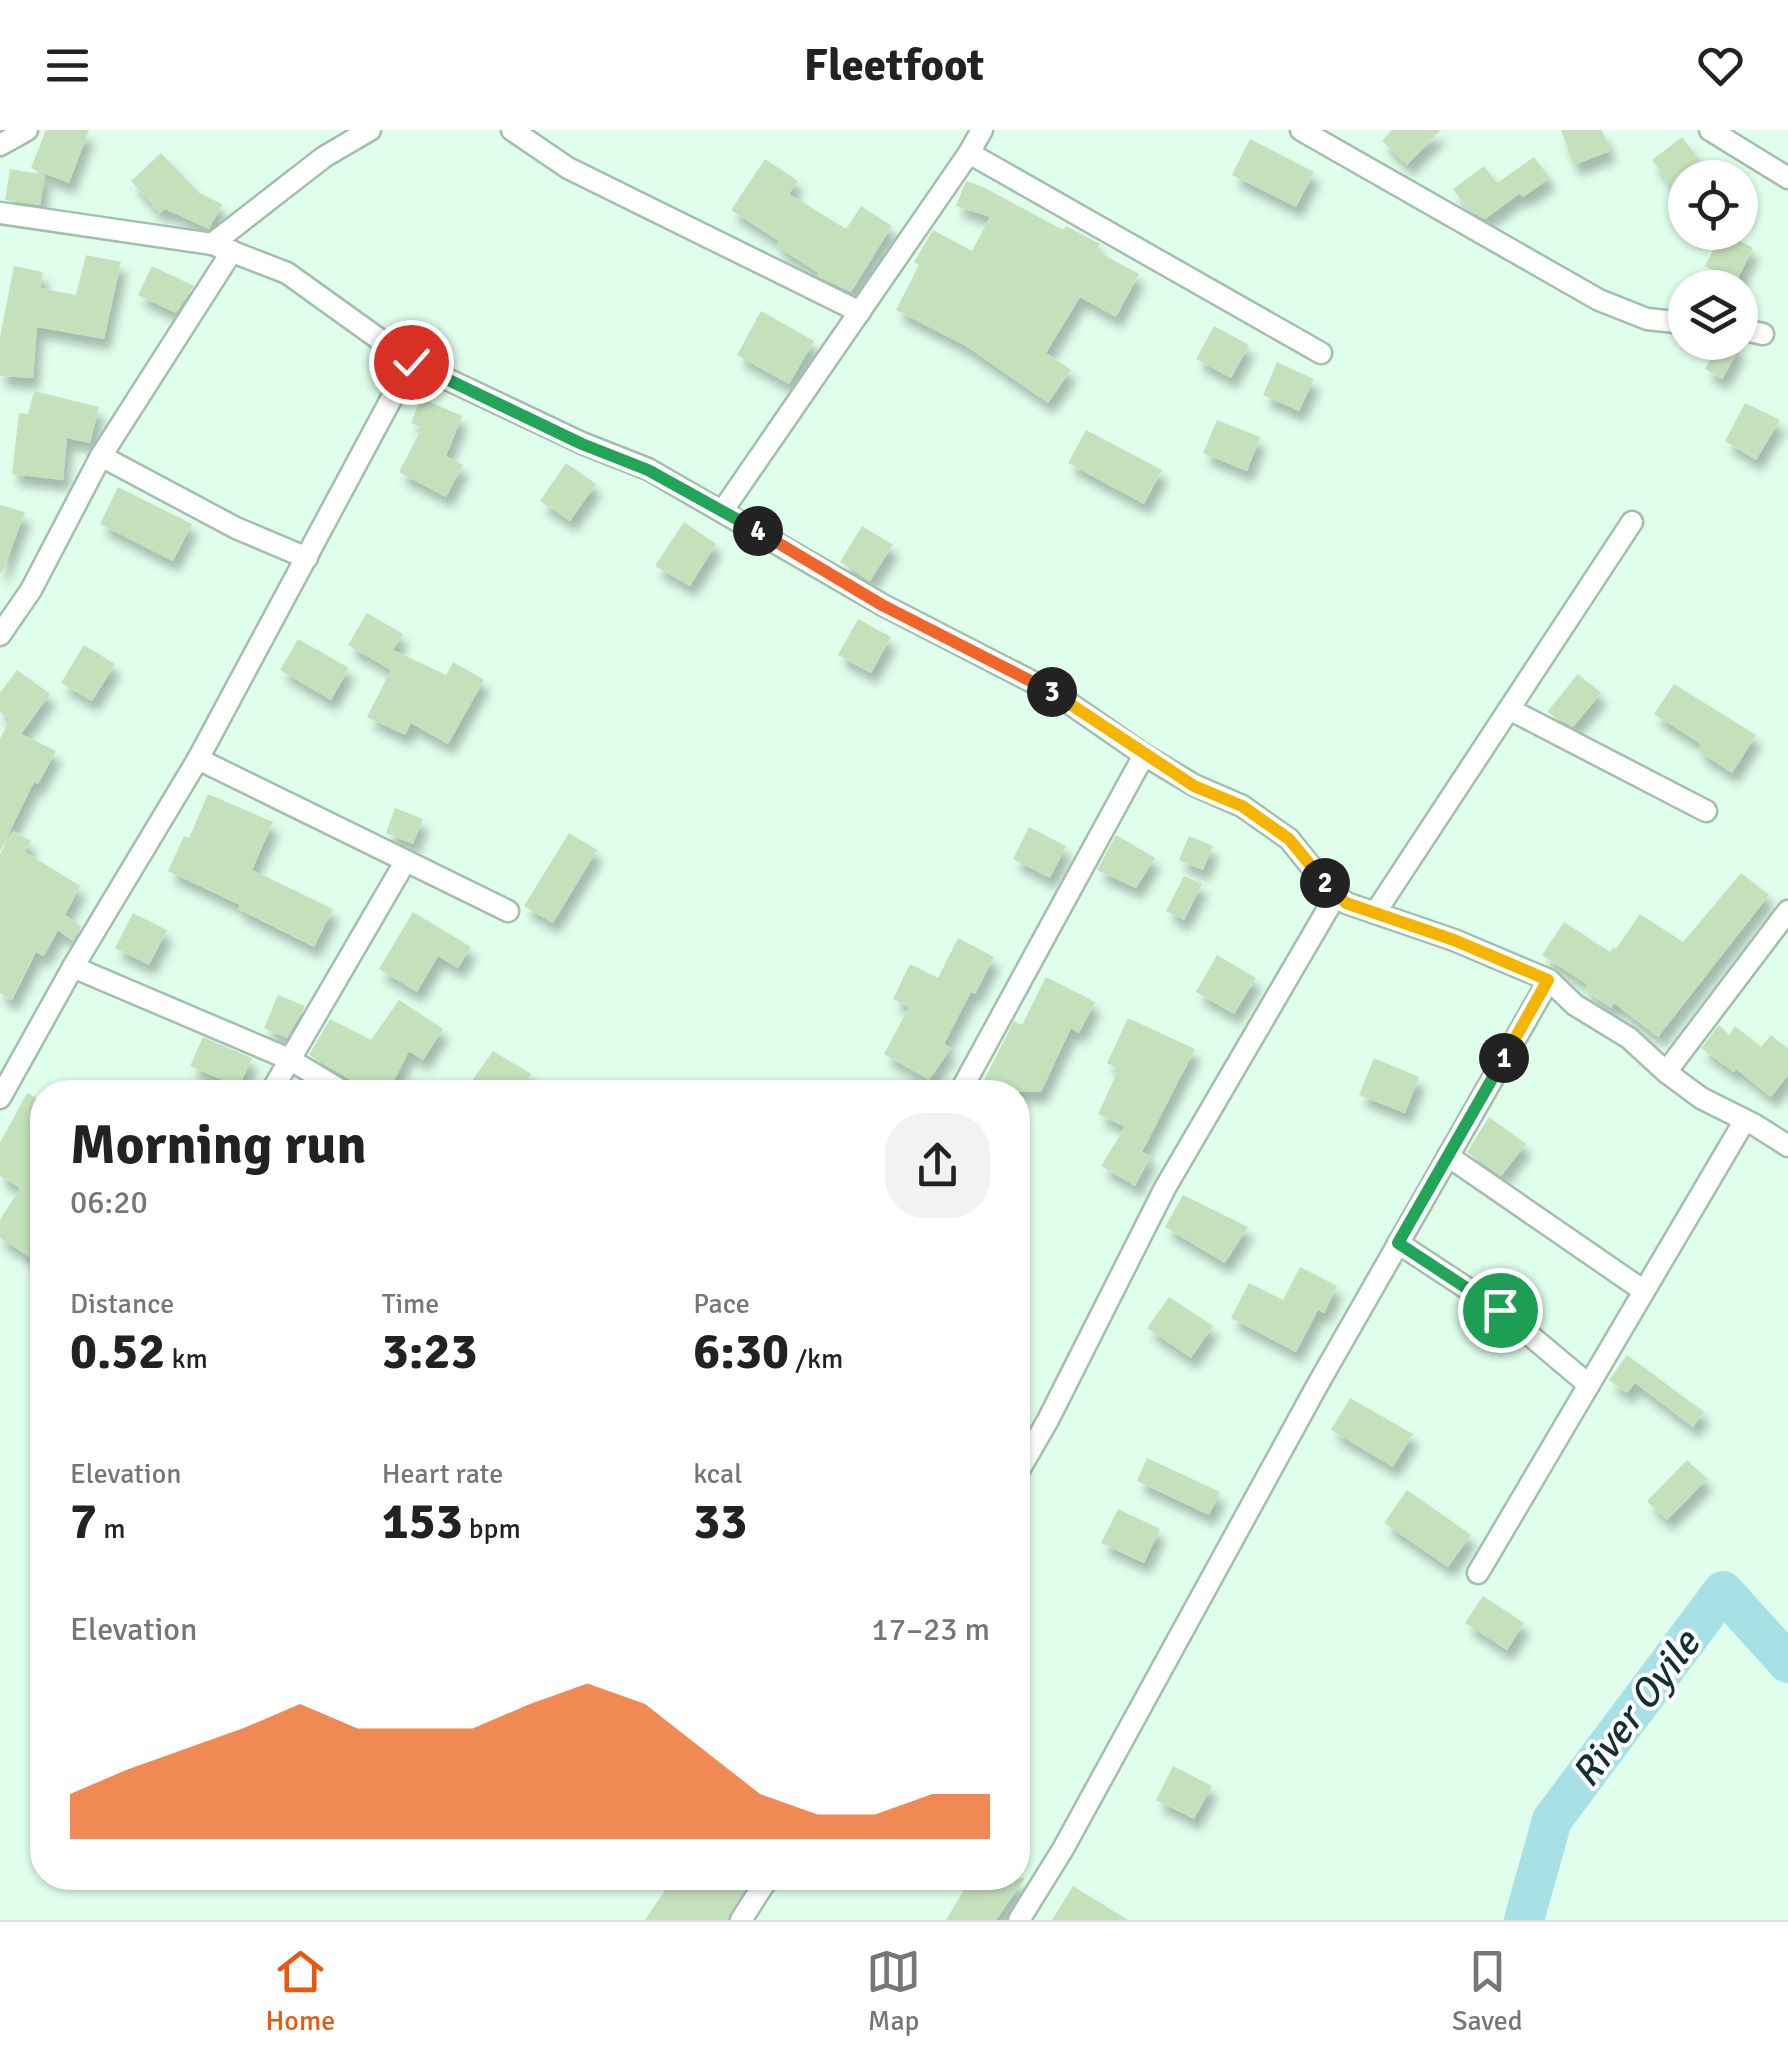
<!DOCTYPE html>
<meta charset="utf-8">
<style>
:root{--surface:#fff;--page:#f2f2f2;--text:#222;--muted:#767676;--line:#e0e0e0;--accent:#ea580c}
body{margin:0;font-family:Signika,sans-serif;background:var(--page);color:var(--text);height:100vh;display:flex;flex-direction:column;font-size:38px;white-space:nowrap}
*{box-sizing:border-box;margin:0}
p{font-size:32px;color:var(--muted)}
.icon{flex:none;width:55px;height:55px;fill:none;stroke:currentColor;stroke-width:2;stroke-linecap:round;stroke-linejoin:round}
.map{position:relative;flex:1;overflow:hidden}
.side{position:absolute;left:30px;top:950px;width:1000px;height:810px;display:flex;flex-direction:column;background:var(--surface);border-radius:40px;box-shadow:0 2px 8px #0004}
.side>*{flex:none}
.buttons{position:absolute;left:1668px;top:30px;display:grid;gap:20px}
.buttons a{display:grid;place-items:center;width:90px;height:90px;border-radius:50%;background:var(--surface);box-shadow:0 2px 8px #0004;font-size:50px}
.pin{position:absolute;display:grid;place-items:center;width:85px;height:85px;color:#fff;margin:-42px;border:5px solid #fff;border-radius:50%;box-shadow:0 2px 10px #0007}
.km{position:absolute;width:50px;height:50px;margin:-25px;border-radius:50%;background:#222;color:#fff;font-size:28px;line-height:50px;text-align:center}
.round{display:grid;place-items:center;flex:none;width:105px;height:105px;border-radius:40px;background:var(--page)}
.overview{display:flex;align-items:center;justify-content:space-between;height:170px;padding:0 40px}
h1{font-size:55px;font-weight:700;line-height:75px}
.stats{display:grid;grid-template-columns:repeat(3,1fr);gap:15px;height:170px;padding:10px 40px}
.stats div{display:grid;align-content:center}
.stats b{font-size:50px;font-weight:700}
.stats small{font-size:28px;font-weight:400}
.stats p{font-size:28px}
.chart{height:280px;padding:20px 40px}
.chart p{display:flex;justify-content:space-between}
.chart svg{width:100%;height:180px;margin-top:10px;fill:var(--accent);opacity:.7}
header{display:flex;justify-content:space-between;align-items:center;height:130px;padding:0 40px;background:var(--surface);font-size:45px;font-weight:700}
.dock{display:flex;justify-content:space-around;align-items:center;height:140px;border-top:2px solid var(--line);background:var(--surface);font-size:28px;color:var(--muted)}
.dock a{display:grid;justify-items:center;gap:5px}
.dock .selected{color:var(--accent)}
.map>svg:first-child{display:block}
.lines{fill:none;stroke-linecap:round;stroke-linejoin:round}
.river{stroke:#a7e1e5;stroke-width:40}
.building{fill:#c4e1bb;filter:url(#shadow)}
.street-casing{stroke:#a2bfae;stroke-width:25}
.street{stroke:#fff;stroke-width:20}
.split-1-casing{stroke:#fff;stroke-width:20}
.split-2-casing{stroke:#fff;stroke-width:20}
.split-3-casing{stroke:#fff;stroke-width:20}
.split-4-casing{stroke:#fff;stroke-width:20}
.split-5-casing{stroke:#fff;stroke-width:20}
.split-1{stroke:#22a559;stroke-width:12}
.split-2{stroke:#f5b400;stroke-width:12}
.split-3{stroke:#f5b400;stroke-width:12}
.split-4{stroke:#f0652b;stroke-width:12}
.split-5{stroke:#22a559;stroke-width:12}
.labels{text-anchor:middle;stroke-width:8;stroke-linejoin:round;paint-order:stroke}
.water-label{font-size:40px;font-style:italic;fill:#133133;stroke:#fff}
</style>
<header><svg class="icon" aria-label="menu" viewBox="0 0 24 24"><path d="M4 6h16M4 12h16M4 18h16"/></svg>Fleetfoot<svg class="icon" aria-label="heart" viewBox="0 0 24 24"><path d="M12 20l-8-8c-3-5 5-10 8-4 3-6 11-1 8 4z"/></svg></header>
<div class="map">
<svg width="1788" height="1790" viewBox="0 0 1788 1790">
<defs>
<filter id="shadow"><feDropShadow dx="6" dy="11" stdDeviation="5" flood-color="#0004"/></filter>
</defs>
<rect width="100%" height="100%" fill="#e0feec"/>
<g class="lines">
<path class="river" d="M 1524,1790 L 1552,1690 L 1723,1461 L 1788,1533"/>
</g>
<g class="building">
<path d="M 46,0 L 89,0 L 69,53 L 31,38 Z"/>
<path d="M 1392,0 L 1441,0 L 1407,35 L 1382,11 Z"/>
<path d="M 1561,0 L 1602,0 L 1610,21 L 1574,35 Z"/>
<path d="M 1682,7 L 1707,40 L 1697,48 L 1685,48 L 1685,74 L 1652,30 Z"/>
<path d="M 1250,9 L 1314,42 L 1296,77 L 1232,45 Z"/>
<path d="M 161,23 L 199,63 L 222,74 L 209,99 L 165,79 L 160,83 L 131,51 Z"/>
<path d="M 1534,27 L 1550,48 L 1523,67 L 1520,63 L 1485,89 L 1469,80 L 1453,59 L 1484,36 L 1497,53 Z"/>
<path d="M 765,29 L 798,51 L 789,64 L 846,99 L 861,76 L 892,96 L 851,162 L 818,146 L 819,143 L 776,116 L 779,111 L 731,80 Z"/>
<path d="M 10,39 L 45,45 L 40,75 L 5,70 Z"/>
<path d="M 966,51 L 983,57 L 1063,100 L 1066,96 L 1100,114 L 1096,121 L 1139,144 L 1116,187 L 1080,167 L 1046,223 L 1071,240 L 1048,273 L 966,216 L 896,180 L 919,135 L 914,132 L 933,100 L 972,121 L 990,87 L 956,76 Z"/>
<path d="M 1723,102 L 1753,118 L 1736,152 L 1705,136 Z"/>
<path d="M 86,125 L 121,132 L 104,209 L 37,197 L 33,248 L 0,246 L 0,207 L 14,136 L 43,142 L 40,158 L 76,165 Z"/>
<path d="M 152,136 L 194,156 L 176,183 L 138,165 Z"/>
<path d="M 761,181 L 814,211 L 789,254 L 737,225 Z"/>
<path d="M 1214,196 L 1249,215 L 1231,248 L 1196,229 Z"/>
<path d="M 1720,212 L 1730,212 L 1740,218 L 1722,249 L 1705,239 Z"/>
<path d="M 1277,232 L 1314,249 L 1299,281 L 1263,265 Z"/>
<path d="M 34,261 L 99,277 L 90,313 L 67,308 L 63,350 L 12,344 L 19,283 L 28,284 Z"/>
<path d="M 421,268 L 462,286 L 446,326 L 463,335 L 446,367 L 399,342 L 422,298 L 411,293 Z"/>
<path d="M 1745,273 L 1780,290 L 1756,330 L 1725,311 Z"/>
<path d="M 1217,290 L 1260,307 L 1247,341 L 1203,323 Z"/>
<path d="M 1086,300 L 1162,340 L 1144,374 L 1068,333 Z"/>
<path d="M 566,333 L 596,354 L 570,391 L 540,371 Z"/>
<path d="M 118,357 L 192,394 L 173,431 L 100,394 Z"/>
<path d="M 0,375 L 25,382 L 2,443 L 0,443 Z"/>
<path d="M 684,392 L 716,414 L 690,456 L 655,436 Z"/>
<path d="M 862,396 L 893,415 L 870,451 L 840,432 Z"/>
<path d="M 367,483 L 403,504 L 393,520 L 446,545 L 453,532 L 484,550 L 448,614 L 411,593 L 405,605 L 367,587 L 391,540 L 348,515 Z"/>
<path d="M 858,489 L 891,507 L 871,543 L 838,525 Z"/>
<path d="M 298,509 L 349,538 L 331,570 L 280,540 Z"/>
<path d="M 84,515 L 115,534 L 92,571 L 61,553 Z"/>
<path d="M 17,540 L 50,564 L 21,604 L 56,621 L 38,654 L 34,652 L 0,721 L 0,609 L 10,589 L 0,582 L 0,563 Z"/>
<path d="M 1578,544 L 1601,563 L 1573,597 L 1547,582 Z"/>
<path d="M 1674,554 L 1756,605 L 1732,643 L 1697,620 L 1701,614 L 1654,584 Z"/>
<path d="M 208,664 L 273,692 L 252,740 L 333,779 L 314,817 L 238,779 L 240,775 L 168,741 L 184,706 L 189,708 Z"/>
<path d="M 395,678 L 423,689 L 413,714 L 386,703 Z"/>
<path d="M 1029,697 L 1066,716 L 1050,748 L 1013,729 Z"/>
<path d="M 13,701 L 31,711 L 25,722 L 80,756 L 65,785 L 81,796 L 73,811 L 58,800 L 44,826 L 36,822 L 12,870 L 0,863 L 0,724 Z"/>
<path d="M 569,703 L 597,720 L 553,793 L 524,776 Z"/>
<path d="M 1116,705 L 1155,728 L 1136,758 L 1097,740 Z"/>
<path d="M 1189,706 L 1213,716 L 1203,740 L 1179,730 Z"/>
<path d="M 1741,743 L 1769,765 L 1658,907 L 1614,873 L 1611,878 L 1584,860 L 1588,855 L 1542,825 L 1564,792 L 1610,822 L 1613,817 L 1616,819 L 1640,784 L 1683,812 Z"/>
<path d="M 1184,746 L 1202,754 L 1184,790 L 1166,781 Z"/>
<path d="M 413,782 L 471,817 L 458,838 L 438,826 L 417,862 L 379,839 Z"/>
<path d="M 133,783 L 167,800 L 149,835 L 115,818 Z"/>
<path d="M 958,808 L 994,827 L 975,864 L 971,862 L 944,914 L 951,918 L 929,950 L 884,924 L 909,877 L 893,869 L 910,834 L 938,848 Z"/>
<path d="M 1217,825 L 1256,848 L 1234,884 L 1196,862 Z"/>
<path d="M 1046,847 L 1095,872 L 1079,903 L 1071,898 L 1041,962 L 978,962 L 1014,891 L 1022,895 Z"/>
<path d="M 278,865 L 305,876 L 287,908 L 264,898 Z"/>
<path d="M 399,870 L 443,899 L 423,930 L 409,921 L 388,962 L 358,962 L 351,950 L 309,925 L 330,889 L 371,910 Z"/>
<path d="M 1128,888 L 1195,919 L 1142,1022 L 1151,1026 L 1135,1056 L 1101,1036 L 1125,997 L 1098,984 L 1119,939 L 1107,933 Z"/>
<path d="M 1719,895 L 1729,905 L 1735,896 L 1761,917 L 1771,905 L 1788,919 L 1788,945 L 1771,967 L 1736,939 L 1734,942 L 1701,918 Z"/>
<path d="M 203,907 L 252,928 L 239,957 L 190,936 Z"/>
<path d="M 493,921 L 531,944 L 519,962 L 464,962 Z"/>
<path d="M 1374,928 L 1419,947 L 1405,983 L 1359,965 Z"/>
<path d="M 27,963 L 42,971 L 42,1121 L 36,1131 L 0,1108 L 0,1090 L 20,1058 L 0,1046 L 0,1013 Z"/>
<path d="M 1489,987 L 1526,1014 L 1501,1046 L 1467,1022 Z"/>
<path d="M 1183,1065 L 1248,1097 L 1225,1133 L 1165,1097 Z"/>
<path d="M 1300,1137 L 1337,1156 L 1324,1183 L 1318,1180 L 1296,1222 L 1231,1188 L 1249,1153 L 1283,1170 Z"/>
<path d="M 1169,1167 L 1213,1196 L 1191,1228 L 1147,1198 Z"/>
<path d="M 1627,1225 L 1704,1282 L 1693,1297 L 1635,1253 L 1627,1263 L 1609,1250 Z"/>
<path d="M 1350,1268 L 1413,1304 L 1393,1337 L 1331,1300 Z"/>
<path d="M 1147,1328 L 1220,1362 L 1209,1385 L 1137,1351 Z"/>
<path d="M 1687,1330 L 1707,1349 L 1667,1390 L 1647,1371 Z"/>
<path d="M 1407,1360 L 1471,1405 L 1448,1437 L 1384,1393 Z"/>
<path d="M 1118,1379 L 1160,1399 L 1144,1433 L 1101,1413 Z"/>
<path d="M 1483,1466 L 1524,1493 L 1507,1520 L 1465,1493 Z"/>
<path d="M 1173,1636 L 1212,1656 L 1194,1689 L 1156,1670 Z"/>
<path d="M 673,1748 L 752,1748 L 727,1790 L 645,1790 Z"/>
<path d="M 971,1748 L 1025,1748 L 996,1790 L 946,1790 Z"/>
<path d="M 1073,1756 L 1128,1790 L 1052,1790 Z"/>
</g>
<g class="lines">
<defs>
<g id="street">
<path d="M 512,0 L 568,38 L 860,182"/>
<path d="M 1301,0 L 1599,170 L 1647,189 L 1685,193"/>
<path d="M 1710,0 L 1788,48"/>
<path d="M 0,15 L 27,0"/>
<path d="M 969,23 L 1321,223"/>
<path d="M 0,83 L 212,114 L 287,143 L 411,232 L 582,313 L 648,339 L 883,475 L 1056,564 L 1144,625 L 1194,655 L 1242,676 L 1289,709 L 1330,760 L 1346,773 L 1454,810 L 1549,850 L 1575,875 L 1629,908 L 1666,942 L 1701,968 L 1755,995 L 1788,1016"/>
<path d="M 212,114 L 324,27 L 370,0"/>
<path d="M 1740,199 L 1763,204"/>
<path d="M 101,326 L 236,398 L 307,428"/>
<path d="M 723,380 L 969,23 L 982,0"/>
<path d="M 0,505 L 31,460 L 101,326 L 232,121"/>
<path d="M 1509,579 L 1706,681"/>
<path d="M 198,629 L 508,781"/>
<path d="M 1375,783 L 1632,392"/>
<path d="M 73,837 L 289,929 L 344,962"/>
<path d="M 1666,942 L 1788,781"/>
<path d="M 271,962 L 405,732"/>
<path d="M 960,962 L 1144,625"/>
<path d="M 0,968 L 73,837 L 198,629 L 411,232"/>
<path d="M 1448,1026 L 1644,1161"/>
<path d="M 1398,1113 L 1500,1180 L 1589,1255"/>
<path d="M 1018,1342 L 1048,1290 L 1165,1058 L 1336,765"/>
<path d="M 1478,1443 L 1745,990"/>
<path d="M 741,1790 L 768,1748"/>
<path d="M 1019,1790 L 1063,1719 L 1318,1254 L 1549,850"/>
</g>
</defs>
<use href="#street" class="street-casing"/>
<use href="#street" class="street"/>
</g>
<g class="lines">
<defs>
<path id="split-1" d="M 1500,1180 L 1398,1113 L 1504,928"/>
<path id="split-2" d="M 1325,753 L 1346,773 L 1454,810 L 1548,850 L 1504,928"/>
<path id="split-3" d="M 1052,562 L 1194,656 L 1242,676 L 1289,709 L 1325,753"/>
<path id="split-4" d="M 758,401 L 882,475 L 1052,562"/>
<path id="split-5" d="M 411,232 L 582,314 L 648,340 L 758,401"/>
</defs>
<use href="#split-1" class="split-1-casing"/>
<use href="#split-2" class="split-2-casing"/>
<use href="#split-3" class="split-3-casing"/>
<use href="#split-4" class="split-4-casing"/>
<use href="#split-5" class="split-5-casing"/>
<use href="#split-1" class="split-1"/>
<use href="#split-2" class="split-2"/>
<use href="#split-3" class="split-3"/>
<use href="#split-4" class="split-4"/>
<use href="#split-5" class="split-5"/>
</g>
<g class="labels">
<g class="water-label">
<text transform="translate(1635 1578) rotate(-53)" y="14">River Oyile</text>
</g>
</g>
</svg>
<div class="buttons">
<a><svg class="icon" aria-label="locate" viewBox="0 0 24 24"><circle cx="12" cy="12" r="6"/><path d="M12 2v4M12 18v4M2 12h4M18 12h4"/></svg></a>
<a><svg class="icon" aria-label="layers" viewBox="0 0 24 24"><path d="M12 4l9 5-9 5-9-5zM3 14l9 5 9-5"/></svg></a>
</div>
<div class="pin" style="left:1500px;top:1180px;background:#1e9e55"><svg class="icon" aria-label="arrive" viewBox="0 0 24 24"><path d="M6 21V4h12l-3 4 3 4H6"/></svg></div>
<div class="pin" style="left:411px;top:232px;background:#d93025"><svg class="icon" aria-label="check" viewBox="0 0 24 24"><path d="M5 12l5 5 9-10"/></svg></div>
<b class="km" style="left:1504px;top:928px">1</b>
<b class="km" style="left:1325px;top:753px">2</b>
<b class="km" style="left:1052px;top:562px">3</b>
<b class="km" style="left:758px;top:401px">4</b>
<section class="side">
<div class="overview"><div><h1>Morning run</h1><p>06:20</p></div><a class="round"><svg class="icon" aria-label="share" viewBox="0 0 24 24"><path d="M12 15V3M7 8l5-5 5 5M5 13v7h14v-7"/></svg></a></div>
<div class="stats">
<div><p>Distance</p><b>0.52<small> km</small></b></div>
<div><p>Time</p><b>3:23</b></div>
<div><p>Pace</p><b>6:30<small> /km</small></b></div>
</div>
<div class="stats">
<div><p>Elevation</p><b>7<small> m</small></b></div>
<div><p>Heart rate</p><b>153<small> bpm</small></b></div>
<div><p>kcal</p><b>33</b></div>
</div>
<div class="chart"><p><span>Elevation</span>17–23 m</p>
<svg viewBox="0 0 160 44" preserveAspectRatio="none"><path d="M0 44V33L10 27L20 22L30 17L40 11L50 17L60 17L70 17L80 11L90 6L100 11L110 22L120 33L130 38L140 38L150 33L160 33V44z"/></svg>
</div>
</section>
</div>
<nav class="dock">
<a class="selected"><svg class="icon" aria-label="home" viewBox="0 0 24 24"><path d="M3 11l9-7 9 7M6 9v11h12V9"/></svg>Home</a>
<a><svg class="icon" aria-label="map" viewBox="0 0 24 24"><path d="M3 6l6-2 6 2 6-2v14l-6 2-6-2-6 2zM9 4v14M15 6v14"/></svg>Map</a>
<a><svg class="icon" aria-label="saved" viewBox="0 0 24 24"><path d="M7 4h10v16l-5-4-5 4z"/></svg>Saved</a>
</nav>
